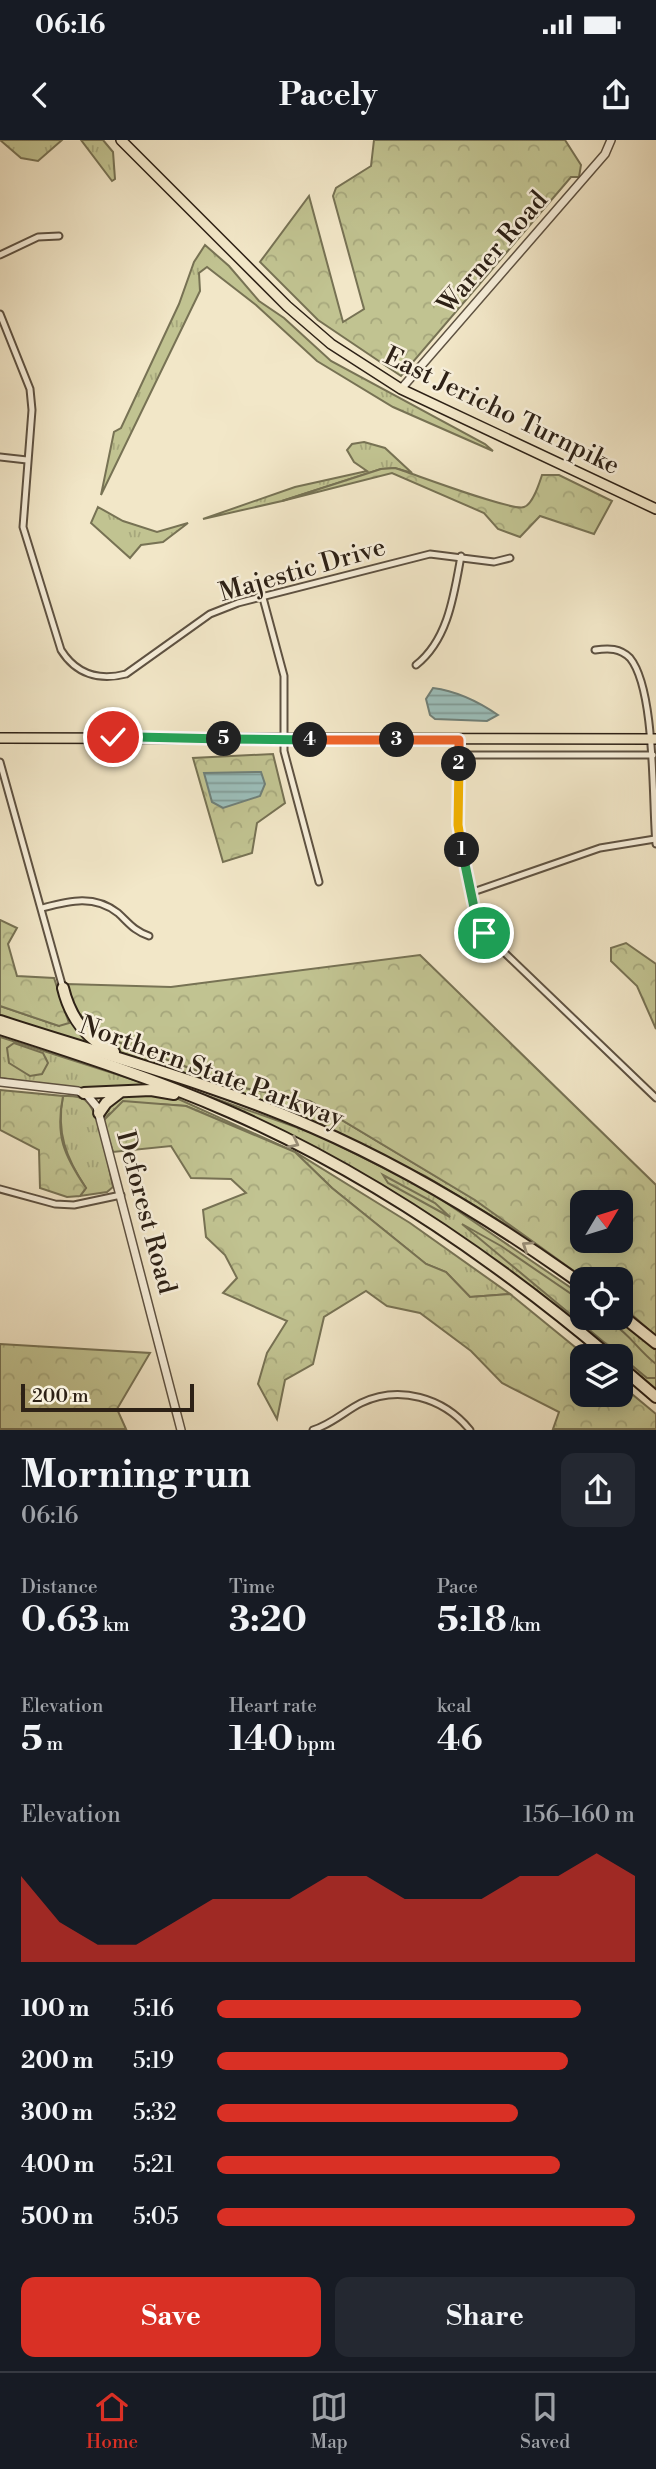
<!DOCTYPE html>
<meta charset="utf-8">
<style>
:root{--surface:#171b24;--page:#242831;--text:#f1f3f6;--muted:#9ea1a6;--line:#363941;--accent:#d93025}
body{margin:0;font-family:"Libre Bodoni",serif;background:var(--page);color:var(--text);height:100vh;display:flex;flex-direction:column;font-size:26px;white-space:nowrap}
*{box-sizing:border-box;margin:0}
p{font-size:23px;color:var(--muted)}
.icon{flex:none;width:38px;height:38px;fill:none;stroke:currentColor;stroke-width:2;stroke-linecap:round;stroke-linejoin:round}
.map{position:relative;height:1290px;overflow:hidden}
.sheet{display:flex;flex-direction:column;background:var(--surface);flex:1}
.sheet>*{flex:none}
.needle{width:46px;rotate:52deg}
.controls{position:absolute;left:570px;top:1050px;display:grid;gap:14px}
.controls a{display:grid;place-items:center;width:63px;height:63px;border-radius:14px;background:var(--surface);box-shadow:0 4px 18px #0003;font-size:35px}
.scale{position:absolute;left:21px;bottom:18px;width:173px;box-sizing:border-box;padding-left:7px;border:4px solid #2d2116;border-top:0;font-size:19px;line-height:24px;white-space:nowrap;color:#2d2116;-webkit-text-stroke:5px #f7efdb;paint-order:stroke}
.pin{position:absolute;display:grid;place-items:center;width:60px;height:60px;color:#fff;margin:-30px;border:4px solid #fff;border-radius:50%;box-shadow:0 2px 7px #0007}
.km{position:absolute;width:35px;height:35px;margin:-18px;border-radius:50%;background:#222;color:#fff;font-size:19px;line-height:35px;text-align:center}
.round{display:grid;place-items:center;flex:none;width:74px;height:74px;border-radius:14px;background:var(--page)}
.head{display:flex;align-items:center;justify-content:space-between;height:119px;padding:0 21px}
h1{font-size:38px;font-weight:700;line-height:52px}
.figures{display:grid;grid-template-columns:repeat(3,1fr);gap:10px;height:119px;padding:7px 21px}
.figures div{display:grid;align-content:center}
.figures b{font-size:35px;font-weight:700}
.figures small{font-size:19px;font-weight:400}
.figures p{font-size:19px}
.chart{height:196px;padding:14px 21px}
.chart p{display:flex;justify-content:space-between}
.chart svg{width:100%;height:126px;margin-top:7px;fill:var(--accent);opacity:.7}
.cta{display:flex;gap:14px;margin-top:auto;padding:14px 21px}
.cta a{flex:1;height:80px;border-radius:14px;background:var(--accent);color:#fff;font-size:28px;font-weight:700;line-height:80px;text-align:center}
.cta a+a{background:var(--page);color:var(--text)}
ul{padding:0 21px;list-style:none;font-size:23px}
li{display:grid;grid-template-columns:112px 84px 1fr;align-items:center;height:52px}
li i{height:18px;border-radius:9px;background:var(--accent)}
.status{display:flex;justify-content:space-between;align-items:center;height:49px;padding:0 35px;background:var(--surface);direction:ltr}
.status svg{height:19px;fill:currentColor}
header{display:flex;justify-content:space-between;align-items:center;height:91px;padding:0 21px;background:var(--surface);font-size:32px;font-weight:700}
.menu{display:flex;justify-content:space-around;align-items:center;height:98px;border-top:2px solid var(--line);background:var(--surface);font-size:19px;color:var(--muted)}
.menu a{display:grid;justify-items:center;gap:4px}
.menu .on{color:var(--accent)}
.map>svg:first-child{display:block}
.grass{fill:url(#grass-tufts);stroke:#777254;stroke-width:2}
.forest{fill:url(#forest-crowns);stroke:#777254;stroke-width:2;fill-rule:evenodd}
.water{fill:url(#water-rules);stroke:#708079;stroke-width:2}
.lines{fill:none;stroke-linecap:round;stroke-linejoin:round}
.minor-casing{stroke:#5e5242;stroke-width:9}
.tertiary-casing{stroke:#5e5242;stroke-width:10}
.primary-casing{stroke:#2d2116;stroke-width:12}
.motorway-casing{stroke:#2d2116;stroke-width:14}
.minor{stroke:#f7efdb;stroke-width:5}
.tertiary{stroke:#f7efdb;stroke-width:7}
.primary{stroke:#f2e7c8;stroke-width:9}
.motorway{stroke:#f2e7c8;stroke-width:10}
.oneway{stroke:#998e78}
.split-1-casing{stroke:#fff;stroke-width:14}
.split-2-casing{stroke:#fff;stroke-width:14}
.split-3-casing{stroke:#fff;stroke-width:14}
.split-4-casing{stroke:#fff;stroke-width:14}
.split-5-casing{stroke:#fff;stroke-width:14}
.split-6-casing{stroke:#fff;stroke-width:14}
.split-7-casing{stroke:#fff;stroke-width:14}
.split-1{stroke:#22a559;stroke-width:9}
.split-2{stroke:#f5b400;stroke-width:9}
.split-3{stroke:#f0652b;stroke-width:9}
.split-4{stroke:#f0652b;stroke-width:9}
.split-5{stroke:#22a559;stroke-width:9}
.split-6{stroke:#22a559;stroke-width:9}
.split-7{stroke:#f5b400;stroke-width:9}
.labels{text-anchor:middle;stroke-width:5;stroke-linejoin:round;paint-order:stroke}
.street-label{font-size:26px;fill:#2d2116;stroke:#f7efdb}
</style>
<div class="status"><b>06:16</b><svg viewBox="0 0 49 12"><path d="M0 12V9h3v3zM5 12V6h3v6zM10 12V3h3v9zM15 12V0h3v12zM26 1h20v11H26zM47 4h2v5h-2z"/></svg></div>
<header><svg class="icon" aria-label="back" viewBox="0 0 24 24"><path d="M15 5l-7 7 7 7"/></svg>Pacely<svg class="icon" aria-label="share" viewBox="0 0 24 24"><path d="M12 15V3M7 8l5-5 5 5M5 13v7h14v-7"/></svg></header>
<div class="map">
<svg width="656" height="1290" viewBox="0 0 656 1290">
<defs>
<pattern id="grass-tufts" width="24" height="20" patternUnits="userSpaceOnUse" patternTransform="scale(1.75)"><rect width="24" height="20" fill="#c1c391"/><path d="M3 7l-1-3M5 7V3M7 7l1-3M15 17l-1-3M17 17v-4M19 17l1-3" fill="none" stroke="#a6a77c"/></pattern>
<pattern id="forest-crowns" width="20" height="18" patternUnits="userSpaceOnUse" patternTransform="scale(1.75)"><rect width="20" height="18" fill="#c1c391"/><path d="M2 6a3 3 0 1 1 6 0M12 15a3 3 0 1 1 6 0" fill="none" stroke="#a6a77c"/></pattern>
<pattern id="water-rules" width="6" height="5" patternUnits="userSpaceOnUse" patternTransform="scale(1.75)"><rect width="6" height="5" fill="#9cbfbb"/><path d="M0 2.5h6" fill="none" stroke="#809b97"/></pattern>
</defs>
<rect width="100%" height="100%" fill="#f2e7c8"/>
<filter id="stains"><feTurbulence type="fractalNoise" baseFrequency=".00286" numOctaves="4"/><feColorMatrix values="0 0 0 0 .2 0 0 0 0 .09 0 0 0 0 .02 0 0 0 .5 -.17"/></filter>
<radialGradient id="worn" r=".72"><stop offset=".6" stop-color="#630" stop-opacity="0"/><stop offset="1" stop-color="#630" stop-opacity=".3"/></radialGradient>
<g class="grass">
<path d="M 0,0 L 62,0 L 38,21 L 21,18 Z"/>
<path d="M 81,0 L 103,0 L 113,12 L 115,39 L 112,41 Z"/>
<path d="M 205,105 L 229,126 L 259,161 L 284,178 L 331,221 L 485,304 L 493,311 L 393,267 L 317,221 L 256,165 L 207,127 L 199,133 L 200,151 L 101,355 L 114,292 L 121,288 L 179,164 L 194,122 Z"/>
<path d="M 364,302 L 385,308 L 412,333 L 395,328 L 381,329 L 282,361 L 203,379 L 295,347 L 367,331 L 354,322 L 347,310 L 352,304 Z"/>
<path d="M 98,367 L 123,381 L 157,392 L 188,383 L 163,402 L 141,405 L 130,418 L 91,383 Z"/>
<path d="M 62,861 L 72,882 L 92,906 L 0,878 L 0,866 L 59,886 Z"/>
<path d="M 75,871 L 118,902 L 245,948 L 310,961 L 475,1060 L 530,1099 L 425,1036 L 273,966 L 105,907 L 85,890 Z"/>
<path d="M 0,897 L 153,946 L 152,948 L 73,948 L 0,938 Z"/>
<path d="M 180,946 L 318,995 L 426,1049 L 583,1156 L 583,1178 L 615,1178 L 656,1210 L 656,1253 L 621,1223 L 621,1216 L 614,1216 L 384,1049 Z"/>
<path d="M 155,954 L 174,957 L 295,1012 L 410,1083 L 510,1154 L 470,1157 L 446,1132 L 426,1124 L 332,1048 L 295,1012 L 186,966 L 157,964 L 109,974 L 103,981 L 107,965 L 122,955 Z"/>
<path d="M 63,956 C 70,956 78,955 85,960 C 101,973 108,1026 113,1047 L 107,1052 L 80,1056 L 86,1048 C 66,1018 56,992 63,956 Z"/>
</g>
<g class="forest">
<path d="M 374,0 L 565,0 L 581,25 L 579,37 L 571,37 L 401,236 L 318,180 L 260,122 L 309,56 L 343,182 L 364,169 L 333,56 L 336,48 L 371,26 Z"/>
<path d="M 395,328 C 414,334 513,372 524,367 C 533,364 539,344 542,335 L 559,335 L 612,361 L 594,394 L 540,376 L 520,397 L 498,389 L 484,373 L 392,333 L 282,361 L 381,329 Z"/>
<path d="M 273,614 L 285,663 L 257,683 L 252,713 L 223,722 L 193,618 Z"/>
<path d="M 0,780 L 17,788 L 8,804 L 17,836 L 54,838 L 69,883 L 59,886 L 0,866 Z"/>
<path d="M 626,803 L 656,824 L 656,889 L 637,846 L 611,821 L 611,808 Z"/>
<path d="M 420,815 L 656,1045 L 656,1196 L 621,1165 L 621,1139 L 585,1139 L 475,1060 L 310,961 L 245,948 L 118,902 L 75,871 L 67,844 L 171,847 ZM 583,1062 L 621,1062 L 621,1101 L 583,1101 Z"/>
<path d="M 14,903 L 43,913 L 48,923 L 42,934 L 30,936 L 9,923 L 7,908 Z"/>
<path d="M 0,950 L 63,956 C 55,996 64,1015 86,1048 L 80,1056 L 67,1057 L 40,1048 L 39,1010 L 0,990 Z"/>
<path d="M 123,961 L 186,966 L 295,1012 L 332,1048 L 426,1124 L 446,1132 L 470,1157 L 510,1154 L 586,1216 L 583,1216 L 583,1255 L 621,1255 L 621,1245 L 656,1274 L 656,1289 L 553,1289 L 559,1272 L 502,1243 L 471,1211 L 420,1173 L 387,1166 L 366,1151 L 324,1177 L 313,1224 L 285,1240 L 277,1279 L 258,1244 L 267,1213 L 287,1181 L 223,1153 L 237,1138 L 225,1115 L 206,1097 L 203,1070 L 246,1053 L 231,1039 L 191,1038 L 171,1006 L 113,1012 L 103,981 Z"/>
<path d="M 383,1035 L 435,1063 L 450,1077 L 388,1043 Z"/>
<path d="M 462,1084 L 501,1106 L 583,1162 L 583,1178 C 624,1178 628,1202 656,1224 L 656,1238 L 647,1238 Z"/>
<path d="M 0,1204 L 150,1213 L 117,1269 L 126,1289 L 0,1289 Z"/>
</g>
<g class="water">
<path d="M 433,548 C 456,551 479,562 498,575 L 487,581 L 435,579 L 430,575 L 426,559 Z"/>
<path d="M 261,632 L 265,644 L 260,656 L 223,668 L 212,662 L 204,633 Z"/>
</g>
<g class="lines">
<defs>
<g id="minor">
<path d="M 0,115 L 38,97 L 59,96"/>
<path d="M 0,174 L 30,249 L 32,270 L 23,387 L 61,510 C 76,534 99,541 126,534 L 210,474 L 238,463 L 430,414 L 494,422 L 510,418"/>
<path d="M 0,317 L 27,320"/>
<path d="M 263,458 L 284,536 L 284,611 L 319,742"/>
<path d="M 595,510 C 609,508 620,508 630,518 C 656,550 652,661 656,704"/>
<path d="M 416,525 C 448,500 454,455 461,416"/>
<path d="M 459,600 L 460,700 L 476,777 L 484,793 L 656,958"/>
<path d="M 459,615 L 653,615"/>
<path d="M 0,622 L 63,848"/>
<path d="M 473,752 L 600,708 L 655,699"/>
<path d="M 42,768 C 69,761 94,754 118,773 C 129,783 134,791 149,796"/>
<path d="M 0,1049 L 55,1064 L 74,1065 L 121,1055"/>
<path d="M 313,1290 C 332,1284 345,1271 361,1263 C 399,1245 443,1257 470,1290"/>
</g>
<g id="tertiary">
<path d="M 401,249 L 605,14 L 611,0"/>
<path d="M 0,942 L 78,951 L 87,955 L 97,967 L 181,1290"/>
</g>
<g id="primary">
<path d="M 121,0 L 287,166 L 331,204 L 401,249 L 656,369"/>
<path d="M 0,598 L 656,599"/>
</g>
<g id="motorway">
<path d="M 63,848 C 70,877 87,900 114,912"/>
<path d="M 0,881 C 104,915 212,943 312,987 C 409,1029 498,1084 583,1145"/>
<path d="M 0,889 C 78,914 155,939 230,972 C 369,1033 494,1119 609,1216"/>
<path d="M 84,953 L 151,950 L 174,954"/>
<path d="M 99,973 L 106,963 L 119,953"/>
<path d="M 621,1175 L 656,1203"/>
<path d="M 621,1227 L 656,1257"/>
</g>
</defs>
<use href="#minor" class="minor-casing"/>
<use href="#tertiary" class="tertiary-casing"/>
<use href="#primary" class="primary-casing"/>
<use href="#motorway" class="motorway-casing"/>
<use href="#minor" class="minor"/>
<use href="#tertiary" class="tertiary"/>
<use href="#primary" class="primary"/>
<use href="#motorway" class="motorway"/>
</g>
<defs><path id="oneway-chevron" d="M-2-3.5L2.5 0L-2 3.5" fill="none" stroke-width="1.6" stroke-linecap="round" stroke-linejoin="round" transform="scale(1.75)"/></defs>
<g class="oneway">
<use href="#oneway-chevron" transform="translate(294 1003) rotate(27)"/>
<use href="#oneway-chevron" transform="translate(527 1106) rotate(-146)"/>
</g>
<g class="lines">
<defs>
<path id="split-1" d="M 462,710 L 476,777 L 484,793"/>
<path id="split-2" d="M 459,624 L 458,685 L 462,710"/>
<path id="split-3" d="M 397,600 L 459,600 L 459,624"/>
<path id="split-4" d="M 310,600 L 397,600"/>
<path id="split-5" d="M 224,599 L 310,600"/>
<path id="split-6" d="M 137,597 L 224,599"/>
<path id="split-7" d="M 113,597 L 137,597"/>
</defs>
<use href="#split-1" class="split-1-casing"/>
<use href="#split-2" class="split-2-casing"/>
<use href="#split-3" class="split-3-casing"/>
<use href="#split-4" class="split-4-casing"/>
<use href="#split-5" class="split-5-casing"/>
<use href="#split-6" class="split-6-casing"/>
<use href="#split-7" class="split-7-casing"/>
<use href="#split-1" class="split-1"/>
<use href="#split-2" class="split-2"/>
<use href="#split-3" class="split-3"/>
<use href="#split-4" class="split-4"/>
<use href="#split-5" class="split-5"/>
<use href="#split-6" class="split-6"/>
<use href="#split-7" class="split-7"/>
</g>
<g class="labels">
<g class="street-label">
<text transform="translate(492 112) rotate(-49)" y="9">Warner Road</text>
<text transform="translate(502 270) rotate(26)" y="9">East Jericho Turnpike</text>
<text transform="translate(302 429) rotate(-16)" y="9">Majestic Drive</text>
<text transform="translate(212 931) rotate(20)" y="9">Northern State Parkway</text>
<text transform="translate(147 1072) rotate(75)" y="9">Deforest Road</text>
</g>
</g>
<rect width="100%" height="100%" filter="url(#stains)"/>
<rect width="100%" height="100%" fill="url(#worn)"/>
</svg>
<div class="controls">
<a><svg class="needle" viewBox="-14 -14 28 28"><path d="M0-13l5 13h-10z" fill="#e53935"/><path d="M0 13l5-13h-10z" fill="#9ea1a6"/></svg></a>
<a><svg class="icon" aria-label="locate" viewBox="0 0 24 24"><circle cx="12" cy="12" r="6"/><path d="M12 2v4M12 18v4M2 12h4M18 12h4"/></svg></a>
<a><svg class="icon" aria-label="layers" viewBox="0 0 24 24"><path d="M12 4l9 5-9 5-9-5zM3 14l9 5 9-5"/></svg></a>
</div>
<div class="scale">200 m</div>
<div class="pin" style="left:484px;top:793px;background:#1e9e55"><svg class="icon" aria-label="arrive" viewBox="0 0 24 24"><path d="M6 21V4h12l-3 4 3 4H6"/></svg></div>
<div class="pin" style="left:113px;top:597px;background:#d93025"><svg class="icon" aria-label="check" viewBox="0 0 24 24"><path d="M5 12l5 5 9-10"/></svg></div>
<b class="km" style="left:462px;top:710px">1</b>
<b class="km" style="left:459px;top:624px">2</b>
<b class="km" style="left:397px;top:600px">3</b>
<b class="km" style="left:310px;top:600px">4</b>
<b class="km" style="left:224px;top:599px">5</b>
</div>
<section class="sheet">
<div class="head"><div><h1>Morning run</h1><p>06:16</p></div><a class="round"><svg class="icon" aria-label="share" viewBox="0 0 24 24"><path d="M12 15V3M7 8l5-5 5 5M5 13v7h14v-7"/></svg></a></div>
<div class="figures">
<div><p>Distance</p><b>0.63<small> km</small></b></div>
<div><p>Time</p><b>3:20</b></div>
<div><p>Pace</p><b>5:18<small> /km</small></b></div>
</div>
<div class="figures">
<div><p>Elevation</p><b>5<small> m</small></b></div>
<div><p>Heart rate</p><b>140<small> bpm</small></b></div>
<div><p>kcal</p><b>46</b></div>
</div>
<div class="chart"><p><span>Elevation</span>156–160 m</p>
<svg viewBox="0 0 160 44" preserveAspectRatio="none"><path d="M0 44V14L10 30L20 38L30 38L40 30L50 22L60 22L70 22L80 14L90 14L100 22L110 22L120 22L130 14L140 14L150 6L160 14V44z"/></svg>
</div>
<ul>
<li><b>100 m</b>5:16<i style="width:87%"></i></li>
<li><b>200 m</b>5:19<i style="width:84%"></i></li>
<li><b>300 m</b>5:32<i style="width:72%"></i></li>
<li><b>400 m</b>5:21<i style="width:82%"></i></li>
<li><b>500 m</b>5:05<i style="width:100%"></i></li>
</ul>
<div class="cta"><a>Save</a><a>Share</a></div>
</section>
<nav class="menu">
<a class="on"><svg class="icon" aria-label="home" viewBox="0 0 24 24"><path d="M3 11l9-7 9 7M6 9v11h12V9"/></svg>Home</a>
<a><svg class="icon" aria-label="map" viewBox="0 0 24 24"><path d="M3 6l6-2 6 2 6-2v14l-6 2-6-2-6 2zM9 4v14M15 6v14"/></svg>Map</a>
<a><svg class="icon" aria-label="saved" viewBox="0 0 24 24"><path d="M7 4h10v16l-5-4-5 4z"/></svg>Saved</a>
</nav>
